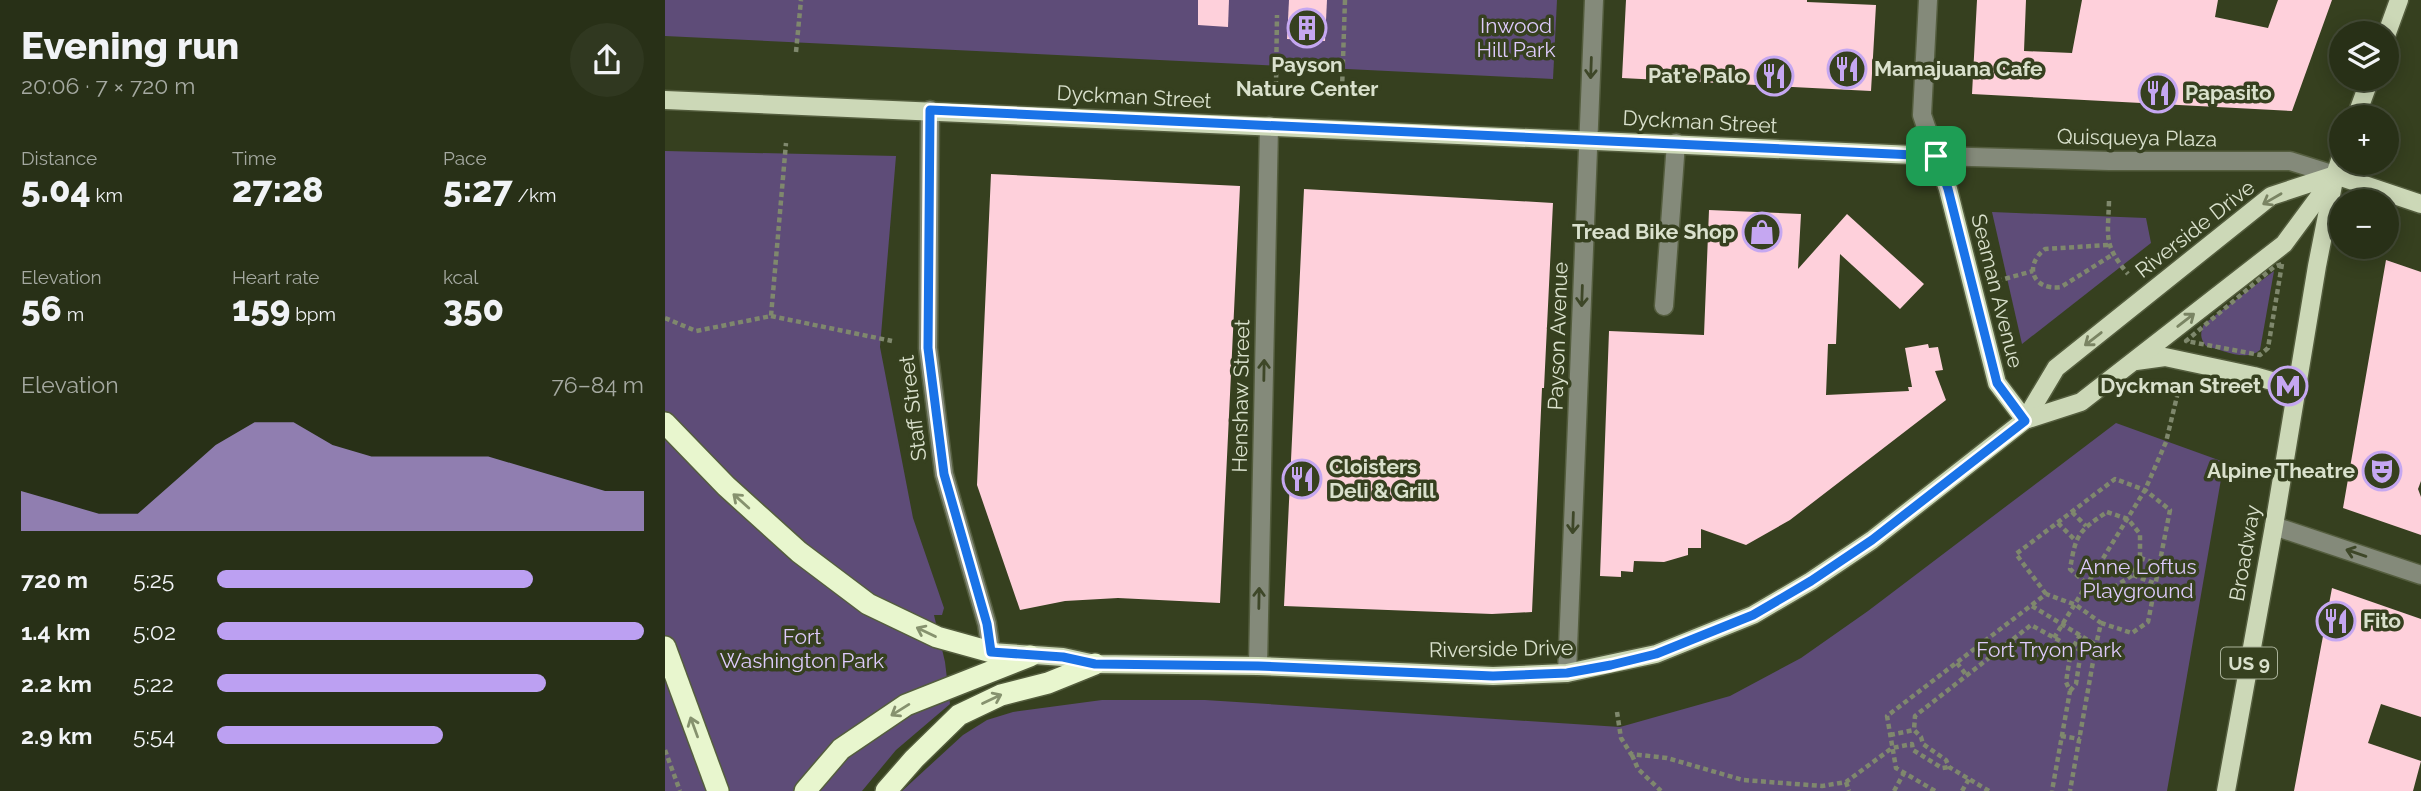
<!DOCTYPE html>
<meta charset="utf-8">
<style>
:root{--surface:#283017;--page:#303820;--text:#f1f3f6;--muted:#a5a9a1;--line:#444b36;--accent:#bca0f2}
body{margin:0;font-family:Raleway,sans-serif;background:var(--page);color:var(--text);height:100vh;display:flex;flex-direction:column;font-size:26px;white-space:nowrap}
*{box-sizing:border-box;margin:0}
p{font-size:23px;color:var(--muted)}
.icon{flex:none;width:38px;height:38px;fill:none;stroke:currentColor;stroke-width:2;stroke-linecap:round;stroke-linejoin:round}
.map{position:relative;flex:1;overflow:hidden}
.drawer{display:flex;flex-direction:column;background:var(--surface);width:665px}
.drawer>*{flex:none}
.fabs{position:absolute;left:1664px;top:21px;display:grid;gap:14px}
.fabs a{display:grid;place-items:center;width:70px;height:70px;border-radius:50%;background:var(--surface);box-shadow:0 4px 18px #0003,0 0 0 2px var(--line);font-size:35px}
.pin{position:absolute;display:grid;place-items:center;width:60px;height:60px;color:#fff;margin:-30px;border-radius:14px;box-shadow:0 4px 10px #0006}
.round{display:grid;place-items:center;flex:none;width:74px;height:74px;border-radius:37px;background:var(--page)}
.summary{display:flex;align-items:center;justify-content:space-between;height:119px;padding:0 21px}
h1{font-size:38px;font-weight:800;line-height:52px}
.stats{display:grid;grid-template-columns:repeat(3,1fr);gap:10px;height:119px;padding:7px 21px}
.stats div{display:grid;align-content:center}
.stats b{font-size:35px;font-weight:800}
.stats small{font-size:19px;font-weight:400}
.stats p{font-size:19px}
.chart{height:196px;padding:14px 21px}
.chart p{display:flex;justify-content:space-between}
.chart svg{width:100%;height:126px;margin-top:7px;fill:var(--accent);opacity:.7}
ul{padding:0 21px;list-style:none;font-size:23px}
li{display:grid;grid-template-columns:112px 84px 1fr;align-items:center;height:52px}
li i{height:18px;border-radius:9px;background:var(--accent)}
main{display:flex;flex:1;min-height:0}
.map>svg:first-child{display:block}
.green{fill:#5e4c78}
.building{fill:#fed0db}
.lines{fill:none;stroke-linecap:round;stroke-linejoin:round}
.minor-casing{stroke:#545d3e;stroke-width:21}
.major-casing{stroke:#545d3e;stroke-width:21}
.highway-casing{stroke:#545d3e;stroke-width:24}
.path{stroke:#7f886d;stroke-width:4.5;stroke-dasharray:5 3.5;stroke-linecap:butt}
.minor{stroke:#848a7a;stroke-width:18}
.major{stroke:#ccd8b7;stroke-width:18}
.highway{stroke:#e8f6ce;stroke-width:21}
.oneway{stroke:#3e4728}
.oneway2{stroke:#7a8463}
.oneway3{stroke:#86926e}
.route-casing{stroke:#fff;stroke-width:14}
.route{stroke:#1a73e8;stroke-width:9}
.labels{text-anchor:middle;stroke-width:7;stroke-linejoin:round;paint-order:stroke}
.shield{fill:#36401f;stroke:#a9b199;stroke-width:2}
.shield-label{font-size:19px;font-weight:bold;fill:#dae1cd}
.park-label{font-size:21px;fill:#decbfc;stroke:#36401f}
.poi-label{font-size:21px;font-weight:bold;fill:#dae1cd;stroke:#36401f;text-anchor:start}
.street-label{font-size:21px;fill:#dae1cd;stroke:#36401f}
</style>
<main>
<section class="drawer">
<div class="summary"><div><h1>Evening run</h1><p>20:06 · 7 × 720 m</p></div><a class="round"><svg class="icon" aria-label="share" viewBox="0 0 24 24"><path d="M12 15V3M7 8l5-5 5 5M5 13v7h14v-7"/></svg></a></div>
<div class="stats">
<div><p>Distance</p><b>5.04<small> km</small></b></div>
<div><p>Time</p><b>27:28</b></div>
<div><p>Pace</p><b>5:27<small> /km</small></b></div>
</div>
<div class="stats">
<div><p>Elevation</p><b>56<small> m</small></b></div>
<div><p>Heart rate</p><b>159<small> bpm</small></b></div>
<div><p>kcal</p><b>350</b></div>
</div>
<div class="chart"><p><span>Elevation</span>76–84 m</p>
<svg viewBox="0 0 160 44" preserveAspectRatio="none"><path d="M0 44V30L10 34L20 38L30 38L40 26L50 14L60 6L70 6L80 14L90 18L100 18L110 18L120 18L130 22L140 26L150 30L160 30V44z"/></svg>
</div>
<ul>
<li><b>720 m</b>5:25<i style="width:74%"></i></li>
<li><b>1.4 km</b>5:02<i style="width:100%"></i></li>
<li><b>2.2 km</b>5:22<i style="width:77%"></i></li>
<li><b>2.9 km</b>5:54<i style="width:53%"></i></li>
</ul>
</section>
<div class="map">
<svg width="1756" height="791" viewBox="0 0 1756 791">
<rect width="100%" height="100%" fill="#36401f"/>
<g class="green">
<path d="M 0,0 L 892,0 L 888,79 L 0,36 Z"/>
<path d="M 0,151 L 231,156 L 215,347 L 248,518 L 279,608 L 277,615 L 269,615 L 280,662 L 285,704 L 231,750 L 197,791 L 0,791 Z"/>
<path d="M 1327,212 L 1481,218 L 1486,243 L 1357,344 Z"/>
<path d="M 1609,271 L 1595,350 C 1581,362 1557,350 1541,346 C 1535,338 1535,333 1539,324 Z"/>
<path d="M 1451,423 L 1559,462 L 1502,791 L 237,791 L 298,735 L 322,720 L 348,712 L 437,700 L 540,700 L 955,727 L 1065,696 L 1136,658 L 1203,611 Z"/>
</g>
<g class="building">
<path d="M 533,0 L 564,0 L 563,27 L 533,25 Z"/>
<path d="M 624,0 L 662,0 L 660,41 L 622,39 Z"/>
<path d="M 961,0 L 1142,0 L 1142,2 L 1211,5 L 1206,91 L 957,78 Z"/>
<path d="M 1312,0 L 1361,0 L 1359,51 L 1407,53 L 1417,0 L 1553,0 L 1550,17 L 1603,28 L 1613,0 L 1667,0 L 1627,111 L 1307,94 Z"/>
<path d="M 326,174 L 575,186 L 555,603 L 453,598 L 400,601 L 355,610 L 312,485 Z"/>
<path d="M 639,189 L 888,203 L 879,388 L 877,388 L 867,612 L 827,614 L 619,606 Z"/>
<path d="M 1044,210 L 1136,214 L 1133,269 L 1182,214 L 1259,284 L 1235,309 L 1175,254 L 1171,344 L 1163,344 L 1161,395 L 1244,391 L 1243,387 L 1247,387 L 1240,348 L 1263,344 L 1264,348 L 1273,347 L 1278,370 L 1270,371 L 1281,400 L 1125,520 L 1081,545 L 1036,529 L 1036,548 L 1023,548 L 1023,555 L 999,562 L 969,561 L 968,572 L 956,571 L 956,577 L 935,576 L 944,331 L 1039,335 Z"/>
<path d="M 1721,260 L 1756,272 L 1756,481 L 1753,489 L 1756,497 L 1756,535 L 1678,508 Z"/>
<path d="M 1667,588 L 1756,619 L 1756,717 L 1716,704 L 1703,743 L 1756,761 L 1748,791 L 1629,791 Z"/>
</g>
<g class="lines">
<defs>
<g id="minor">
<path d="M 1263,0 L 1257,115 L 1271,156 L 1444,161 L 1625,161 L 1670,175"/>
<path d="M 265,110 L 263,348 L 279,474 L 322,624 L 326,652"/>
<path d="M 999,306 L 1011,143"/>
<path d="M 1609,526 L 1756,575"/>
<path d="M 593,666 L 604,126"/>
<path d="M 902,673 L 929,0"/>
</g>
<g id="major">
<path d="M 1722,33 L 1734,0"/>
<path d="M 0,100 L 1271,156 L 1283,189 L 1332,383 L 1360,420"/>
<path d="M 1691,117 L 1705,79"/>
<path d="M 1670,175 L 1756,204"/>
<path d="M 1471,361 L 1500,357 L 1589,376 L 1632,388"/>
<path d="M 1360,420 L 1391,368 L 1606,196 L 1670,175"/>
<path d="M 326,652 L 398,657 L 430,664 L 593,666 L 828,676 L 902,673 L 991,654 L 1088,615 L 1146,581 L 1207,540 L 1360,420 L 1416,402 L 1619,244 L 1670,175"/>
<path d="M 1561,791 L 1609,526 L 1652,266 L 1670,175 L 1676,157"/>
</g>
<g id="highway">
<path d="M 0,423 L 61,486 L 134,552 L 203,604 L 272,637 L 326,652"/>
<path d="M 0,647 L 53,791"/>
<path d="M 140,791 L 176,749 L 241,705 L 365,656"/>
<path d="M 221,791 L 249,759 L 294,715 L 336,695 L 383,683 L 430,664"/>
</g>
</defs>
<use href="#minor" class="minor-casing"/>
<use href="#major" class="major-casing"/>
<use href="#highway" class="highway-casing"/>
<g class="path">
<path d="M 131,52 L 136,0"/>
<path d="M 611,86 L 612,15"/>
<path d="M 677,90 L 680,0"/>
<path d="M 1444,201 C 1443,238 1438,244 1463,274"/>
<path d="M 1443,245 L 1380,249 C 1358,266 1368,291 1396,287 L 1447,255"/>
<path d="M 1617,264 L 1603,348 L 1595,355 L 1521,341 L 1609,267 Z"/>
<path d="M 1332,281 L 1368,271"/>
<path d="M 106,316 L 227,341"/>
<path d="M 0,318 L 31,331 L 106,316 L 121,143"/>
<path d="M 1407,512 L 1421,526"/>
<path d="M 1442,512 L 1463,519 L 1475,534 L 1475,558 L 1468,575 L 1446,589 L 1423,585 L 1405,569 C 1411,535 1412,532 1442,512 Z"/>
<path d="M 1393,523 L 1410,540"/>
<path d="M 1475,558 L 1494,564"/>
<path d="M 1468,575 L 1491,584"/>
<path d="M 1381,594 L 1351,554 L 1450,479 L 1480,490 L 1505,510 L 1483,622 L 1467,633 L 1436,623"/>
<path d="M 1367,606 L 1431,645 L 1405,791"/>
<path d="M 1389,638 L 1480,490 L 1501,442 L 1514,388"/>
<path d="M 1292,663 L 1302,676"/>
<path d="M 1405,691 L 1411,684 L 1416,651 L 1409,646 L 1415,635"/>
<path d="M 952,712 L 956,738 L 966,754 L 1002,758 L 1078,780 L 1157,786 L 1181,782 L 1227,748 L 1247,744 L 1248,750 L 1277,768 L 1284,767"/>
<path d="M 1225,735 L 1249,730"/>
<path d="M 1396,736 L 1415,739"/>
<path d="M 0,750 L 15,791"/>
<path d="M 967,755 L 973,769 L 996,791"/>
<path d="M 1181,782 L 1184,791"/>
<path d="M 1229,791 L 1239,773"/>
<path d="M 1270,791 L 1231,768 L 1222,716 L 1381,594 L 1411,605 L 1436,623 L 1431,645"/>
<path d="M 1297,791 L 1304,779"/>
<path d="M 1324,791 L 1284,767 L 1281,760 L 1258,744 L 1256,737 L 1249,730 L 1250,716 L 1366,625 L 1397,642 L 1399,652 L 1405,657 L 1401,682 L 1405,691 L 1387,791"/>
</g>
<use href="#minor" class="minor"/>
<use href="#major" class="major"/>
<use href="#highway" class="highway"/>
</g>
<defs><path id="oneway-shaft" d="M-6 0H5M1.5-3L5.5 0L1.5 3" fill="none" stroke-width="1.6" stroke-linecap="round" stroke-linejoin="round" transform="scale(1.75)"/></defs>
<g class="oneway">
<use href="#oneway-shaft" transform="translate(926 68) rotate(92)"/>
<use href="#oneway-shaft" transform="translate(917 296) rotate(92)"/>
<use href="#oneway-shaft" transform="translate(599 370) rotate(-89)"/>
<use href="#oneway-shaft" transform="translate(908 523) rotate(92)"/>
<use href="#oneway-shaft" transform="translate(1691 553) rotate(-161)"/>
<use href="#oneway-shaft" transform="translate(594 598) rotate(-89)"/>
</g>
<g class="oneway2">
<use href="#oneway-shaft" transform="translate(1607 199) rotate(150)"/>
<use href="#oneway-shaft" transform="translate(1521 320) rotate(-38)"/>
<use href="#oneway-shaft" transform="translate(1428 339) rotate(142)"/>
</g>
<g class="oneway3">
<use href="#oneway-shaft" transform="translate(76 501) rotate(-138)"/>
<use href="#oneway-shaft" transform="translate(261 632) rotate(-154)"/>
<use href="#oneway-shaft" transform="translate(327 699) rotate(-25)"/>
<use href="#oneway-shaft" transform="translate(235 710) rotate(148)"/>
<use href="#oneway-shaft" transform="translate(29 727) rotate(-110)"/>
</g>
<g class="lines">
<defs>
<path id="route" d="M 265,110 L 1271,156 L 1283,189 L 1332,383 L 1360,421 L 1207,540 L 1146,581 L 1088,615 L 991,654 L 946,665 L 902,673 L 828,676 L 593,666 L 430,664 L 398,657 L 326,652 L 322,624 L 279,474 L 263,348 Z"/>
</defs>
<use href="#route" class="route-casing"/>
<use href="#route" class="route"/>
</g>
<defs>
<symbol id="building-ring" viewBox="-11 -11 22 22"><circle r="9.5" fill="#36401f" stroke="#c5a7f1" stroke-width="1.5"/><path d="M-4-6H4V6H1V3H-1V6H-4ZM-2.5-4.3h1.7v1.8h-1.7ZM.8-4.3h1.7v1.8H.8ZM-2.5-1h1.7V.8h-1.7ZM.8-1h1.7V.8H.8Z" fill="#c5a7f1"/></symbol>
<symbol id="restaurant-ring" viewBox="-11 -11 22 22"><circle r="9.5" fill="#36401f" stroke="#c5a7f1" stroke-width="1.5"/><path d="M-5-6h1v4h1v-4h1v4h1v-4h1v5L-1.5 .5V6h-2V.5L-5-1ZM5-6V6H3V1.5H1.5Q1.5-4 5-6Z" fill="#c5a7f1"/></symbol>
<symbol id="shop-ring" viewBox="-11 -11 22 22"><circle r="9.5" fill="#36401f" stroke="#c5a7f1" stroke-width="1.5"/><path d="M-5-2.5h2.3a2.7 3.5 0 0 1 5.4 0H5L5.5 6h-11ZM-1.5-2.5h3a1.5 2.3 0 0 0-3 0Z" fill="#c5a7f1"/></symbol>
<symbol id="metro-ring" viewBox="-11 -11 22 22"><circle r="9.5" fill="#36401f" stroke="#c5a7f1" stroke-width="1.5"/><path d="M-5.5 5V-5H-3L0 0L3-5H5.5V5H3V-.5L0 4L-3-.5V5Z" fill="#c5a7f1"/></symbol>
<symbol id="theatre-ring" viewBox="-11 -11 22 22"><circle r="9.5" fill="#36401f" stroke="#c5a7f1" stroke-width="1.5"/><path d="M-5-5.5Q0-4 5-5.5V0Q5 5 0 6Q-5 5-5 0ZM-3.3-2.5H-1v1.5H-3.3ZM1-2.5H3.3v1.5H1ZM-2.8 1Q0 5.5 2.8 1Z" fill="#c5a7f1"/></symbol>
</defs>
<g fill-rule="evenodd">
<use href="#building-ring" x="620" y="6" width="44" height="44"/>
<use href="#restaurant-ring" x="1160" y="47" width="44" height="44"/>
<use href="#restaurant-ring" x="1087" y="54" width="44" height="44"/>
<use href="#restaurant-ring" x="1471" y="71" width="44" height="44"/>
<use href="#shop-ring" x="1075" y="210" width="44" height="44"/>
<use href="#metro-ring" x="1601" y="364" width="44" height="44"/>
<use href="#theatre-ring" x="1695" y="449" width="44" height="44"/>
<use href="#restaurant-ring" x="615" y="457" width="44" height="44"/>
<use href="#restaurant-ring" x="1649" y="599" width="44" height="44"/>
</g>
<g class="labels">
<rect class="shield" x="1556" y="647.5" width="56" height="31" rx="5"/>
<g class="shield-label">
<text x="1584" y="670">US 9</text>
</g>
<g class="park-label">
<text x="851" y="33">Inwood<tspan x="851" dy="24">Hill Park</tspan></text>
<text x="1473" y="574">Anne Loftus<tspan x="1473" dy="24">Playground</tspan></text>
<text x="137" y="644">Fort<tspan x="137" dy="24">Washington Park</tspan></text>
<text x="1384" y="657">Fort Tryon Park</text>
</g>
<g class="poi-label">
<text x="642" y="72" text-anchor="middle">Payson<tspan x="642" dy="24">Nature Center</tspan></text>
<text x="1209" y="76">Mamajuana Cafe</text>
<text x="1082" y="83" text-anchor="end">Pat'e Palo</text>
<text x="1520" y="100">Papasito</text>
<text x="1070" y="239" text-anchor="end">Tread Bike Shop</text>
<text x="1596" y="393" text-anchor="end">Dyckman Street</text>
<text x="664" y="474">Cloisters<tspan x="664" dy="24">Deli &amp; Grill</tspan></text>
<text x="1690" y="478" text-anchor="end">Alpine Theatre</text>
<text x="1698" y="628">Fito</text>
</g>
<g class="street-label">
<text transform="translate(469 97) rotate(3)" y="7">Dyckman Street</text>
<text transform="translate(1035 122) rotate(3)" y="7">Dyckman Street</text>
<text transform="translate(1472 138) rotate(1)" y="7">Quisqueya Plaza</text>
<text transform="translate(1530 229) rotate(-38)" y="7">Riverside Drive</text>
<text transform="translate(1332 291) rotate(76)" y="7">Seaman Avenue</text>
<text transform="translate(893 336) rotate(-88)" y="7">Payson Avenue</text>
<text transform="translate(576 396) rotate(-89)" y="7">Henshaw Street</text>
<text transform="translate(248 408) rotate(-97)" y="7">Staff Street</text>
<text transform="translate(1580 553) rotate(-80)" y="7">Broadway</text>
<text transform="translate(836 649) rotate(-1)" y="7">Riverside Drive</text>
</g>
</g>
</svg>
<div class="fabs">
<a><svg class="icon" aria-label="layers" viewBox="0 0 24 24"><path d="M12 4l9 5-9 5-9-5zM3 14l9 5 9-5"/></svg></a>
<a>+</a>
<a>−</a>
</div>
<div class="pin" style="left:1271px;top:156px;background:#1e9e55"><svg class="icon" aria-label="arrive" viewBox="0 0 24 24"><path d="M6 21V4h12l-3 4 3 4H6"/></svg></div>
</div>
</main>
